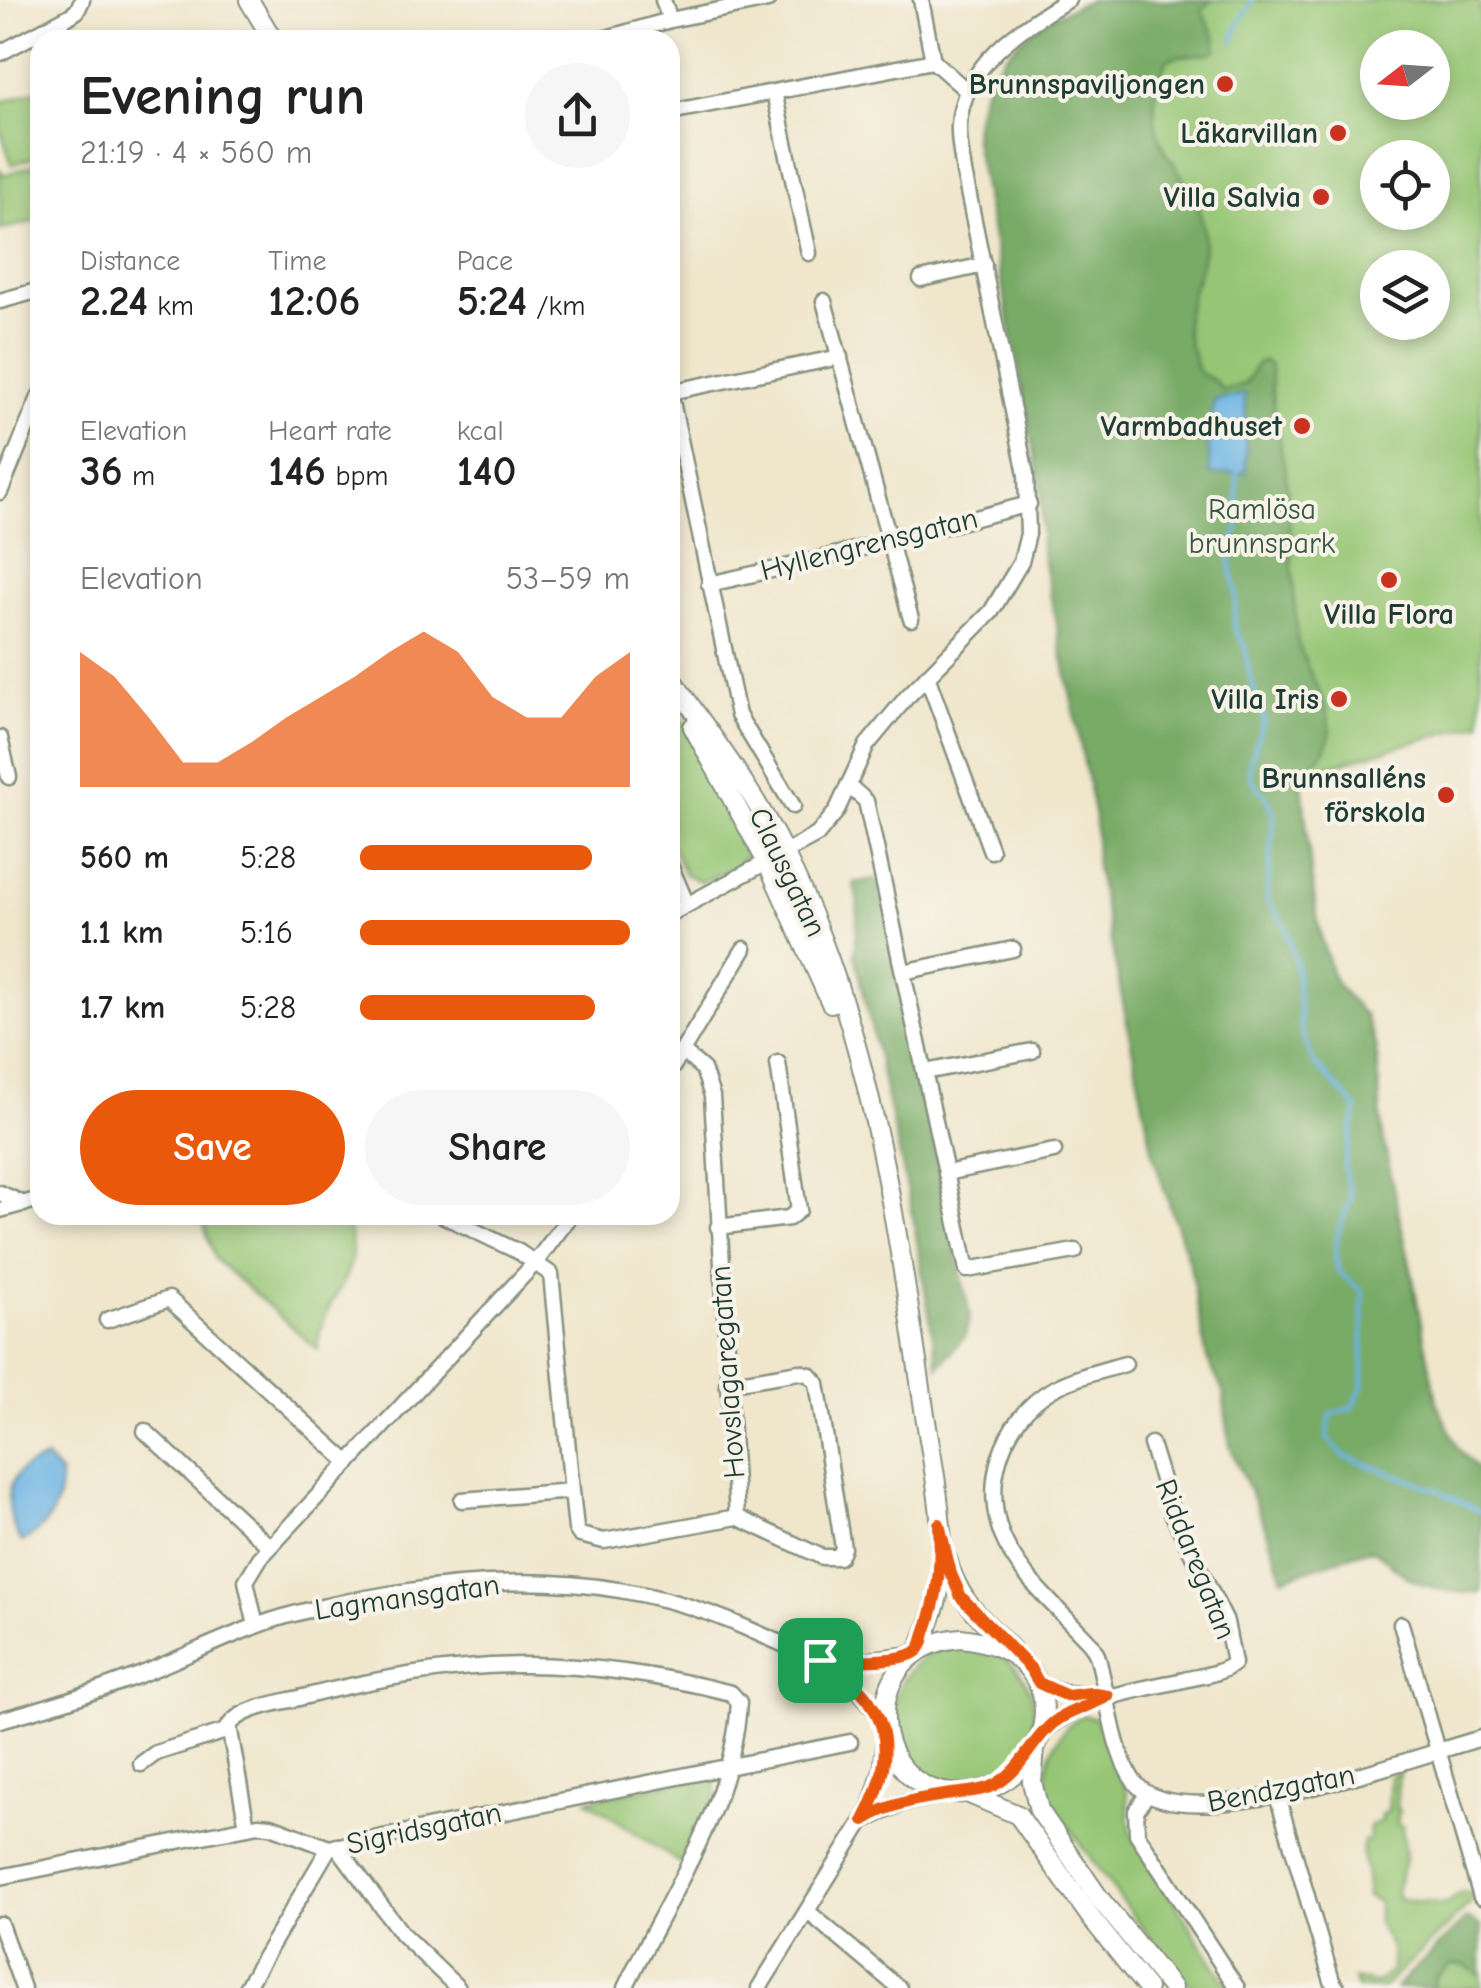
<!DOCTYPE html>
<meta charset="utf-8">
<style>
:root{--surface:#fff;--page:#f6f6f6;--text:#222;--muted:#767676;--accent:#ea580c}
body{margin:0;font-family:"Comic Neue",sans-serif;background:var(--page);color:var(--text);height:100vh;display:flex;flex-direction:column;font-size:38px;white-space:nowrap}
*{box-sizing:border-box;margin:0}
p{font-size:32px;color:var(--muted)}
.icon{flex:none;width:55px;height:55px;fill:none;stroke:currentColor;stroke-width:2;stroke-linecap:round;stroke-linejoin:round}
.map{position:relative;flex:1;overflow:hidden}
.details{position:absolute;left:30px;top:30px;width:650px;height:1195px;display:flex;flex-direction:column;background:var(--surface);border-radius:30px;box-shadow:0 5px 15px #0003}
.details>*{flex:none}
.needle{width:65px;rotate:253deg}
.buttons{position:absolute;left:1360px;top:30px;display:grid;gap:20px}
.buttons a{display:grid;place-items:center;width:90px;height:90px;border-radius:50%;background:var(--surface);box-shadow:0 5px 15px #0003;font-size:50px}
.pin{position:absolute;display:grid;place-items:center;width:85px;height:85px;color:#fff;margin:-42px;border-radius:20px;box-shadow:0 5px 15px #0006}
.round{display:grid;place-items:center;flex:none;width:105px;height:105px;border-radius:52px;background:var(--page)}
.summary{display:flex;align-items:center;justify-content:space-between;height:170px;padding:0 50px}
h1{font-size:55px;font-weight:800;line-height:75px}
.figures{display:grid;grid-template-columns:repeat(3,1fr);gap:15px;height:170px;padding:10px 50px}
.figures div{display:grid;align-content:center}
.figures b{font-size:42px;font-weight:800}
.figures small{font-size:28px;font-weight:400}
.figures p{font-size:28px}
.chart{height:280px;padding:20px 50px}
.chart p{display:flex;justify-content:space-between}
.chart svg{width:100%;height:180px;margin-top:10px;fill:var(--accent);opacity:.7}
.button{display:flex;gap:20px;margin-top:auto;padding:20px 50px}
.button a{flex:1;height:115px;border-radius:60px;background:var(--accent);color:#fff;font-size:40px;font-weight:800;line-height:115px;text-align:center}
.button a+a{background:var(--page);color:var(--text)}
ul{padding:0 50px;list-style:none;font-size:32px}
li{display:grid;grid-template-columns:160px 120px 1fr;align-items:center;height:75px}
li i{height:25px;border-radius:12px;background:var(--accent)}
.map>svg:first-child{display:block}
.green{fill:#96c675;stroke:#5a8254;stroke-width:2.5;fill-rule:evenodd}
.forest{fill:#78ab66;stroke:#4c744d;stroke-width:2.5}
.water{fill:#6cb4e4;stroke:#46788c;stroke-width:2.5}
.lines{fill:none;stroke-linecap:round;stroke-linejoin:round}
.stream{stroke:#6cb4e4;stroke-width:4}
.minor-casing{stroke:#889280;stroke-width:19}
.major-casing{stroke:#889280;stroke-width:22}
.minor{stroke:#fff;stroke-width:14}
.major{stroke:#fff;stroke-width:18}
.route-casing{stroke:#fff;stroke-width:20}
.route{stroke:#ea580c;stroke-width:12}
.poi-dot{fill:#c8321e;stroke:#f7f3e8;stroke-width:4}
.labels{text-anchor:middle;stroke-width:8;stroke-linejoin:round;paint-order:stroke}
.poi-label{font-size:30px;font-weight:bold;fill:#1f3d34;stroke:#f7f3e8;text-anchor:end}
.park-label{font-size:30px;fill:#375841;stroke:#f7f3e8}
.street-label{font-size:30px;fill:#1f3d34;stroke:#f7f3e8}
</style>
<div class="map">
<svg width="1481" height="1988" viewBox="0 0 1481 1988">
<rect width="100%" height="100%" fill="#f7f3e8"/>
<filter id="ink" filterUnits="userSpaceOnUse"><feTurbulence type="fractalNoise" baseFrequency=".01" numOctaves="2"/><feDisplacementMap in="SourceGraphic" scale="20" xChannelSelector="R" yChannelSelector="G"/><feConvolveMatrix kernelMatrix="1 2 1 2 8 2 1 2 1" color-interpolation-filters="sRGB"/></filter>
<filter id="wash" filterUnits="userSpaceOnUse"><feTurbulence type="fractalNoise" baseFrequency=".0048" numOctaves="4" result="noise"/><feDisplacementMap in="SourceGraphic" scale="40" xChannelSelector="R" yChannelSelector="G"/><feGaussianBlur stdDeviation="2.25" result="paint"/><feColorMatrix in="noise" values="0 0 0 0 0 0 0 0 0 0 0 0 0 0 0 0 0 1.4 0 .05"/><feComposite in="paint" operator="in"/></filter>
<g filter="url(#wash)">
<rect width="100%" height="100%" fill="#f0e6cc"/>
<g class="green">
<path d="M 1090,0 L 1478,0 L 1481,6 L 1481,723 L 1301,774 C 1309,841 1310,911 1332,976 C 1342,1004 1368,1010 1375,1045 C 1381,1073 1378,1101 1382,1129 C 1388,1178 1403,1228 1413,1277 C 1425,1338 1427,1434 1481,1473 L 1481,1592 C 1452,1595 1419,1587 1395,1568 C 1385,1560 1382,1552 1369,1549 L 1283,1578 L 1267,1531 L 1230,1446 L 1223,1391 L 1207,1358 L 1190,1265 L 1154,1158 L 1096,866 L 1095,817 L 1041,547 L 1042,490 L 974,140 C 975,68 1026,24 1090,0 ZM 1378,48 L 1432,48 L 1432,102 L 1378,102 ZM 1378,158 L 1432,158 L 1432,212 L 1378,212 ZM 1378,268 L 1432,268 L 1432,322 L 1378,322 Z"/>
<path d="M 40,89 L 40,155 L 12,165 L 0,129 L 0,103 Z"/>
<path d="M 40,163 L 40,220 L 0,230 L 0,168 L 3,175 Z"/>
<path d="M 670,698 L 747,832 L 751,847 L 739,865 L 702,882 L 685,874 L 670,843 Z"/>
<path d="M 227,1215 L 342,1215 C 375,1276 316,1296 318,1350 L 215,1259 L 204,1225 Z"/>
<circle cx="964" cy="1715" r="70"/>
<path d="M 1083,1715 L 1094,1718 C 1101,1725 1126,1784 1127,1794 C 1129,1808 1127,1820 1132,1835 L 1229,1988 L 1193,1988 C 1151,1941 1114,1892 1078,1840 C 1068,1825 1050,1806 1047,1787 C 1043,1760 1059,1727 1083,1715 Z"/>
<path d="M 1399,1773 L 1396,1809 L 1399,1810 L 1397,1825 L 1402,1826 L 1405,1860 L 1396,1891 L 1398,1899 L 1445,1905 C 1454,1897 1460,1890 1472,1894 L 1474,1900 L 1383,1988 L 1357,1988 L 1354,1979 L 1376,1983 L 1392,1971 L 1391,1947 L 1378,1925 L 1378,1902 L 1367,1897 C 1369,1876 1360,1861 1363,1841 L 1369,1840 L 1370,1826 L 1381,1821 L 1381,1814 L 1388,1812 L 1390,1776 Z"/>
<path d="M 706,1776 L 715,1781 L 716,1795 L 680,1863 L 587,1800 Z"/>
<path d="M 1449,1965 L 1464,1965 L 1481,1975 L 1481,1988 L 1433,1988 L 1435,1978 Z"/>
</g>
<g class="forest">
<path d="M 1090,0 L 1213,0 L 1201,9 L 1216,39 L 1217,50 C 1201,59 1181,51 1166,61 C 1127,155 1198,160 1204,235 C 1206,266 1189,290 1186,319 C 1184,335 1194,356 1198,372 L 1214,380 L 1222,390 L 1245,384 L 1257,363 L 1265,361 L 1270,366 L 1274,416 L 1286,473 L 1297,637 C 1302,668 1338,711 1328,743 C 1324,755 1310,765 1301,773 L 1313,892 L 1320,934 L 1331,972 L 1338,986 L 1365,1016 L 1375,1044 L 1382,1133 L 1438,1406 L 1458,1448 L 1481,1473 L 1481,1592 C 1452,1595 1419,1587 1395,1568 C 1385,1560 1382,1552 1369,1549 L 1283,1578 L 1267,1531 L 1230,1446 L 1223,1391 L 1207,1358 L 1190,1265 L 1154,1158 L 1096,866 L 1095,817 L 1041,547 L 1042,490 L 974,140 C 975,68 1026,24 1090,0 Z"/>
<path d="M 874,879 L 878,882 L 970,1316 L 965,1336 L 938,1367 L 912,1211 L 855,954 L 858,903 L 854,883 Z"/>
<path d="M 1467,1918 L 1481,1926 L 1481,1975 L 1464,1965 L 1450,1965 L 1435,1978 L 1433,1988 L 1395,1988 Z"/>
</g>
<g class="water">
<path d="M 1245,394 L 1246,472 L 1210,475 L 1208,436 L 1214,400 Z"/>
<path d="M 46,1459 L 60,1473 C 61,1506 51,1525 22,1542 C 9,1524 1,1487 22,1470 C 28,1465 38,1462 46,1459 Z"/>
</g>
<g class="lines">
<g class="stream">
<path d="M 1234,41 C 1235,24 1246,15 1252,0"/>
<path d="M 1237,471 L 1238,530 L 1232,543 L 1230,559 L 1236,590 L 1234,626 L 1245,648 L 1249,673 L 1264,719 L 1250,762 L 1250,777 L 1267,798 L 1274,813 L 1267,900 L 1285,925 L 1296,964 L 1301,1031 L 1314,1063 L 1357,1108 L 1344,1167 L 1351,1198 L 1338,1232 L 1335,1255 L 1339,1272 L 1363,1292 L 1363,1386 L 1352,1408 L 1331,1414 L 1327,1438 L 1344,1456 L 1435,1489 L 1481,1512"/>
</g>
</g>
</g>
<g filter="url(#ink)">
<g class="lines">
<defs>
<g id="minor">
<path d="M 663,0 L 670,20"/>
<path d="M 921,0 L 933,61 L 967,91"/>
<path d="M 600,40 L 670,20 L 768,0"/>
<path d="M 0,53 L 68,17 L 77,11 L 82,0"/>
<path d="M 774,92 L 809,253"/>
<path d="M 670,112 L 933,61"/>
<path d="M 921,279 L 984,265"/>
<path d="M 0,301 L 40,290"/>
<path d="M 824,301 L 911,619"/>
<path d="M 670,392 L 738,715 L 793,806"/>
<path d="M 670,392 L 840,357"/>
<path d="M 0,492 L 40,395"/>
<path d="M 709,584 L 812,561 L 1029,504"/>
<path d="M 927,676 L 991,851"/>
<path d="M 0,738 L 9,777"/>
<path d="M 848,785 L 866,801 L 967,1270 L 1075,1251"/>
<path d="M 670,865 L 687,905"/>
<path d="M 670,914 L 817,835 L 836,812 L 867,745 L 906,698 L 991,612 L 1021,562 L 1028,534 L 1026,474 L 964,172 C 962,157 958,141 959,125 C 962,66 1021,27 1068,0"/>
<path d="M 903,972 L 1013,949"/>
<path d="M 683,1052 L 703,1069 L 712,1096 L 737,1517"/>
<path d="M 670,1071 L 744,949"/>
<path d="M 925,1072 L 1032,1051"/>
<path d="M 946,1173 L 1054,1151"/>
<path d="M 0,1193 L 24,1204"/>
<path d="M 0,1210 L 40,1199"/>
<path d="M 442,1215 L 519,1252 L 551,1274 L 572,1491 L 576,1529 L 580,1535 L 604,1541 L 737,1517 L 822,1557 L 839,1557 L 843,1548 L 817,1383 L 810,1375 L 799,1372 L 727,1384"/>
<path d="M 718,1227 L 789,1218 L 799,1210 L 778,1063"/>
<path d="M 107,1320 L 169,1299 L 349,1463"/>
<path d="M 1125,1364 C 1101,1371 1075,1377 1053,1389 C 1000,1419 979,1491 1006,1544 C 1025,1582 1063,1613 1091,1644 L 1097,1655 C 1108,1691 1112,1757 1137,1785 C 1186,1840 1415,1757 1481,1738"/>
<path d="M 145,1431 L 270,1547"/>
<path d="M 462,1500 L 572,1491"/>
<path d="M 1401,1624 L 1481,1897"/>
<path d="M 256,1626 L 246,1581 L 260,1558 L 535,1263 L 571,1215"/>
<path d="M 824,1660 L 865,1660 L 913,1654"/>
<path d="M 1039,1683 C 1068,1699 1078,1691 1108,1696"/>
<path d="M 0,1720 C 46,1708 92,1693 137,1676 C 177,1660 216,1641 256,1626 C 299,1610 344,1602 389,1594 C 513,1573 636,1577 753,1631 C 812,1658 849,1665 884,1725"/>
<path d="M 1041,1734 C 1080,1698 1133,1691 1184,1680 C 1200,1676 1222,1674 1234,1663 L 1226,1622 L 1173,1515 L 1151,1444"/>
<path d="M 141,1764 L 156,1753 L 229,1730"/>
<path d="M 1147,1794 L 1136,1811 L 1137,1834 L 1237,1988"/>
<path d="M 1277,1795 L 1332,1981 L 1337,1988"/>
<path d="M 865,1820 L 903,1803 L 949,1794"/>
<path d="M 247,1827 L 229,1726 C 240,1708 279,1703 299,1698 C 457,1657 572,1653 731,1693 L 739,1702 C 733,1805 668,1897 625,1988"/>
<path d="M 337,1846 L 402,1934 L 458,1988"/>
<path d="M 0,1877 L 258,1825 L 271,1826 L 329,1848 L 850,1742"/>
<path d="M 807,1911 L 899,1988"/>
<path d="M 0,1924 L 23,1988"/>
<path d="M 246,1988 L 329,1848"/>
<path d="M 759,1988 L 869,1811 L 882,1769 L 885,1738"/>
</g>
<g id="major">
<path d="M 249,0 L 273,40"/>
<path d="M 670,677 C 710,734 754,791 785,855 C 867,1020 894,1208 921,1388 C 929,1449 946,1515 941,1577 C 939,1602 928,1625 920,1649"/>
<path d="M 693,727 L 768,864 L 831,1003"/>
<path d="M 947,1559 C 959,1603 982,1618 1012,1650"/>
<path d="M 961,1638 C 1085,1651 1056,1787 965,1793 C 866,1800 852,1646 961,1638 Z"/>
<path d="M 1035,1749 L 1032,1782 L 1039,1810 L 1099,1898 L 1172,1988"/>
<path d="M 967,1793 L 1018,1815 L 1092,1919 L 1147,1988"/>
</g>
</defs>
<use href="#minor" class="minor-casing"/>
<use href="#major" class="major-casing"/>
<use href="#minor" class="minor"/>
<use href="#major" class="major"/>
</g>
</g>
<g class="lines" filter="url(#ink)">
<defs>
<path id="route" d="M 939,1524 L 951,1574 L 961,1597 L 1030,1668 L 1039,1683 L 1067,1696 L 1090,1693 L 1108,1696 C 1090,1707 1070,1709 1053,1723 C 1029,1743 1021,1774 990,1787 C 977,1792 965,1792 952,1794 C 922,1798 890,1803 864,1820 C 901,1751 890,1698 820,1660 C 842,1660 895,1663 914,1653 C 922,1649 923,1641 925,1633 C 939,1595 941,1565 939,1524 Z"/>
</defs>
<use href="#route" class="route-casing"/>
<use href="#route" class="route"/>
</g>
<g class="poi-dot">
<circle cx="1225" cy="84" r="10"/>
<circle cx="1338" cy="133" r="10"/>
<circle cx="1321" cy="197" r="10"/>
<circle cx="1302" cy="426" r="10"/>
<circle cx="1389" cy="580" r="10"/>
<circle cx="1339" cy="699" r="10"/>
<circle cx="1446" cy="795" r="10"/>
</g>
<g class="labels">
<g class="poi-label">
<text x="1205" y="94">Brunnspaviljongen</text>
<text x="1318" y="143">Läkarvillan</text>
<text x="1301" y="207">Villa Salvia</text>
<text x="1282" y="436">Varmbadhuset</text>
<text x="1389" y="624" text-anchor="middle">Villa Flora</text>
<text x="1319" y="709">Villa Iris</text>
<text x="1426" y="788">Brunnsalléns<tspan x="1426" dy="34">förskola</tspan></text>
</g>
<g class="park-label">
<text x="1262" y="519">Ramlösa<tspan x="1262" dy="34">brunnspark</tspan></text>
</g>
<g class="street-label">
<text transform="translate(869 544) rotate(-14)" y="10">Hyllengrensgatan</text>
<text transform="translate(788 872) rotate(64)" y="10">Clausgatan</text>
<text transform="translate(727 1372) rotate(-94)" y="10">Hovslagaregatan</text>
<text transform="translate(1196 1559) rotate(68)" y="10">Riddaregatan</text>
<text transform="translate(407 1597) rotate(-8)" y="10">Lagmansgatan</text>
<text transform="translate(1281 1788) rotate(-11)" y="10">Bendzgatan</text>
<text transform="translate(424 1828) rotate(-12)" y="10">Sigridsgatan</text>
</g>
</g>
</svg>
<div class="buttons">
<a><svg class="needle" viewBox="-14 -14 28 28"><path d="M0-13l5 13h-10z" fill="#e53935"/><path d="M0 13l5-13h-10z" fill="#767676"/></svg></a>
<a><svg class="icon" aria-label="locate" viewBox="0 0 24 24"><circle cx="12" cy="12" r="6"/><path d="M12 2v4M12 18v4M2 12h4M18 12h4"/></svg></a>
<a><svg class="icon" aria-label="layers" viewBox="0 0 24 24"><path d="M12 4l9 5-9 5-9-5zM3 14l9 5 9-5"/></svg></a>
</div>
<div class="pin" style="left:820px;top:1660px;background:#1e9e55"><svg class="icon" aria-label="arrive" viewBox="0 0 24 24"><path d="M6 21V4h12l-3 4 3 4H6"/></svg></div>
<section class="details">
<div class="summary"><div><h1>Evening run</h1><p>21:19 · 4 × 560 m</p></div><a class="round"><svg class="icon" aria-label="share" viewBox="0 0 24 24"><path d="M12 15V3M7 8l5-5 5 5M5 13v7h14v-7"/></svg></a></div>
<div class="figures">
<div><p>Distance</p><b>2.24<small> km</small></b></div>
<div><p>Time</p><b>12:06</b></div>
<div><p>Pace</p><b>5:24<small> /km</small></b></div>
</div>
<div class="figures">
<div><p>Elevation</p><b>36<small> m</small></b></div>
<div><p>Heart rate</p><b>146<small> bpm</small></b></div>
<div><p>kcal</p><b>140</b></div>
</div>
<div class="chart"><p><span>Elevation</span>53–59 m</p>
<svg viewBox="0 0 160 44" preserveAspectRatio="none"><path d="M0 44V11L10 17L20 27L30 38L40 38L50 33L60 27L70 22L80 17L90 11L100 6L110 11L120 22L130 27L140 27L150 17L160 11V44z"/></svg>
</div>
<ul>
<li><b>560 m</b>5:28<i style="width:86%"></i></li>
<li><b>1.1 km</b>5:16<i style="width:100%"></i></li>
<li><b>1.7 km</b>5:28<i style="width:87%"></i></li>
</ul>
<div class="button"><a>Save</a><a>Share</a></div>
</section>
</div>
